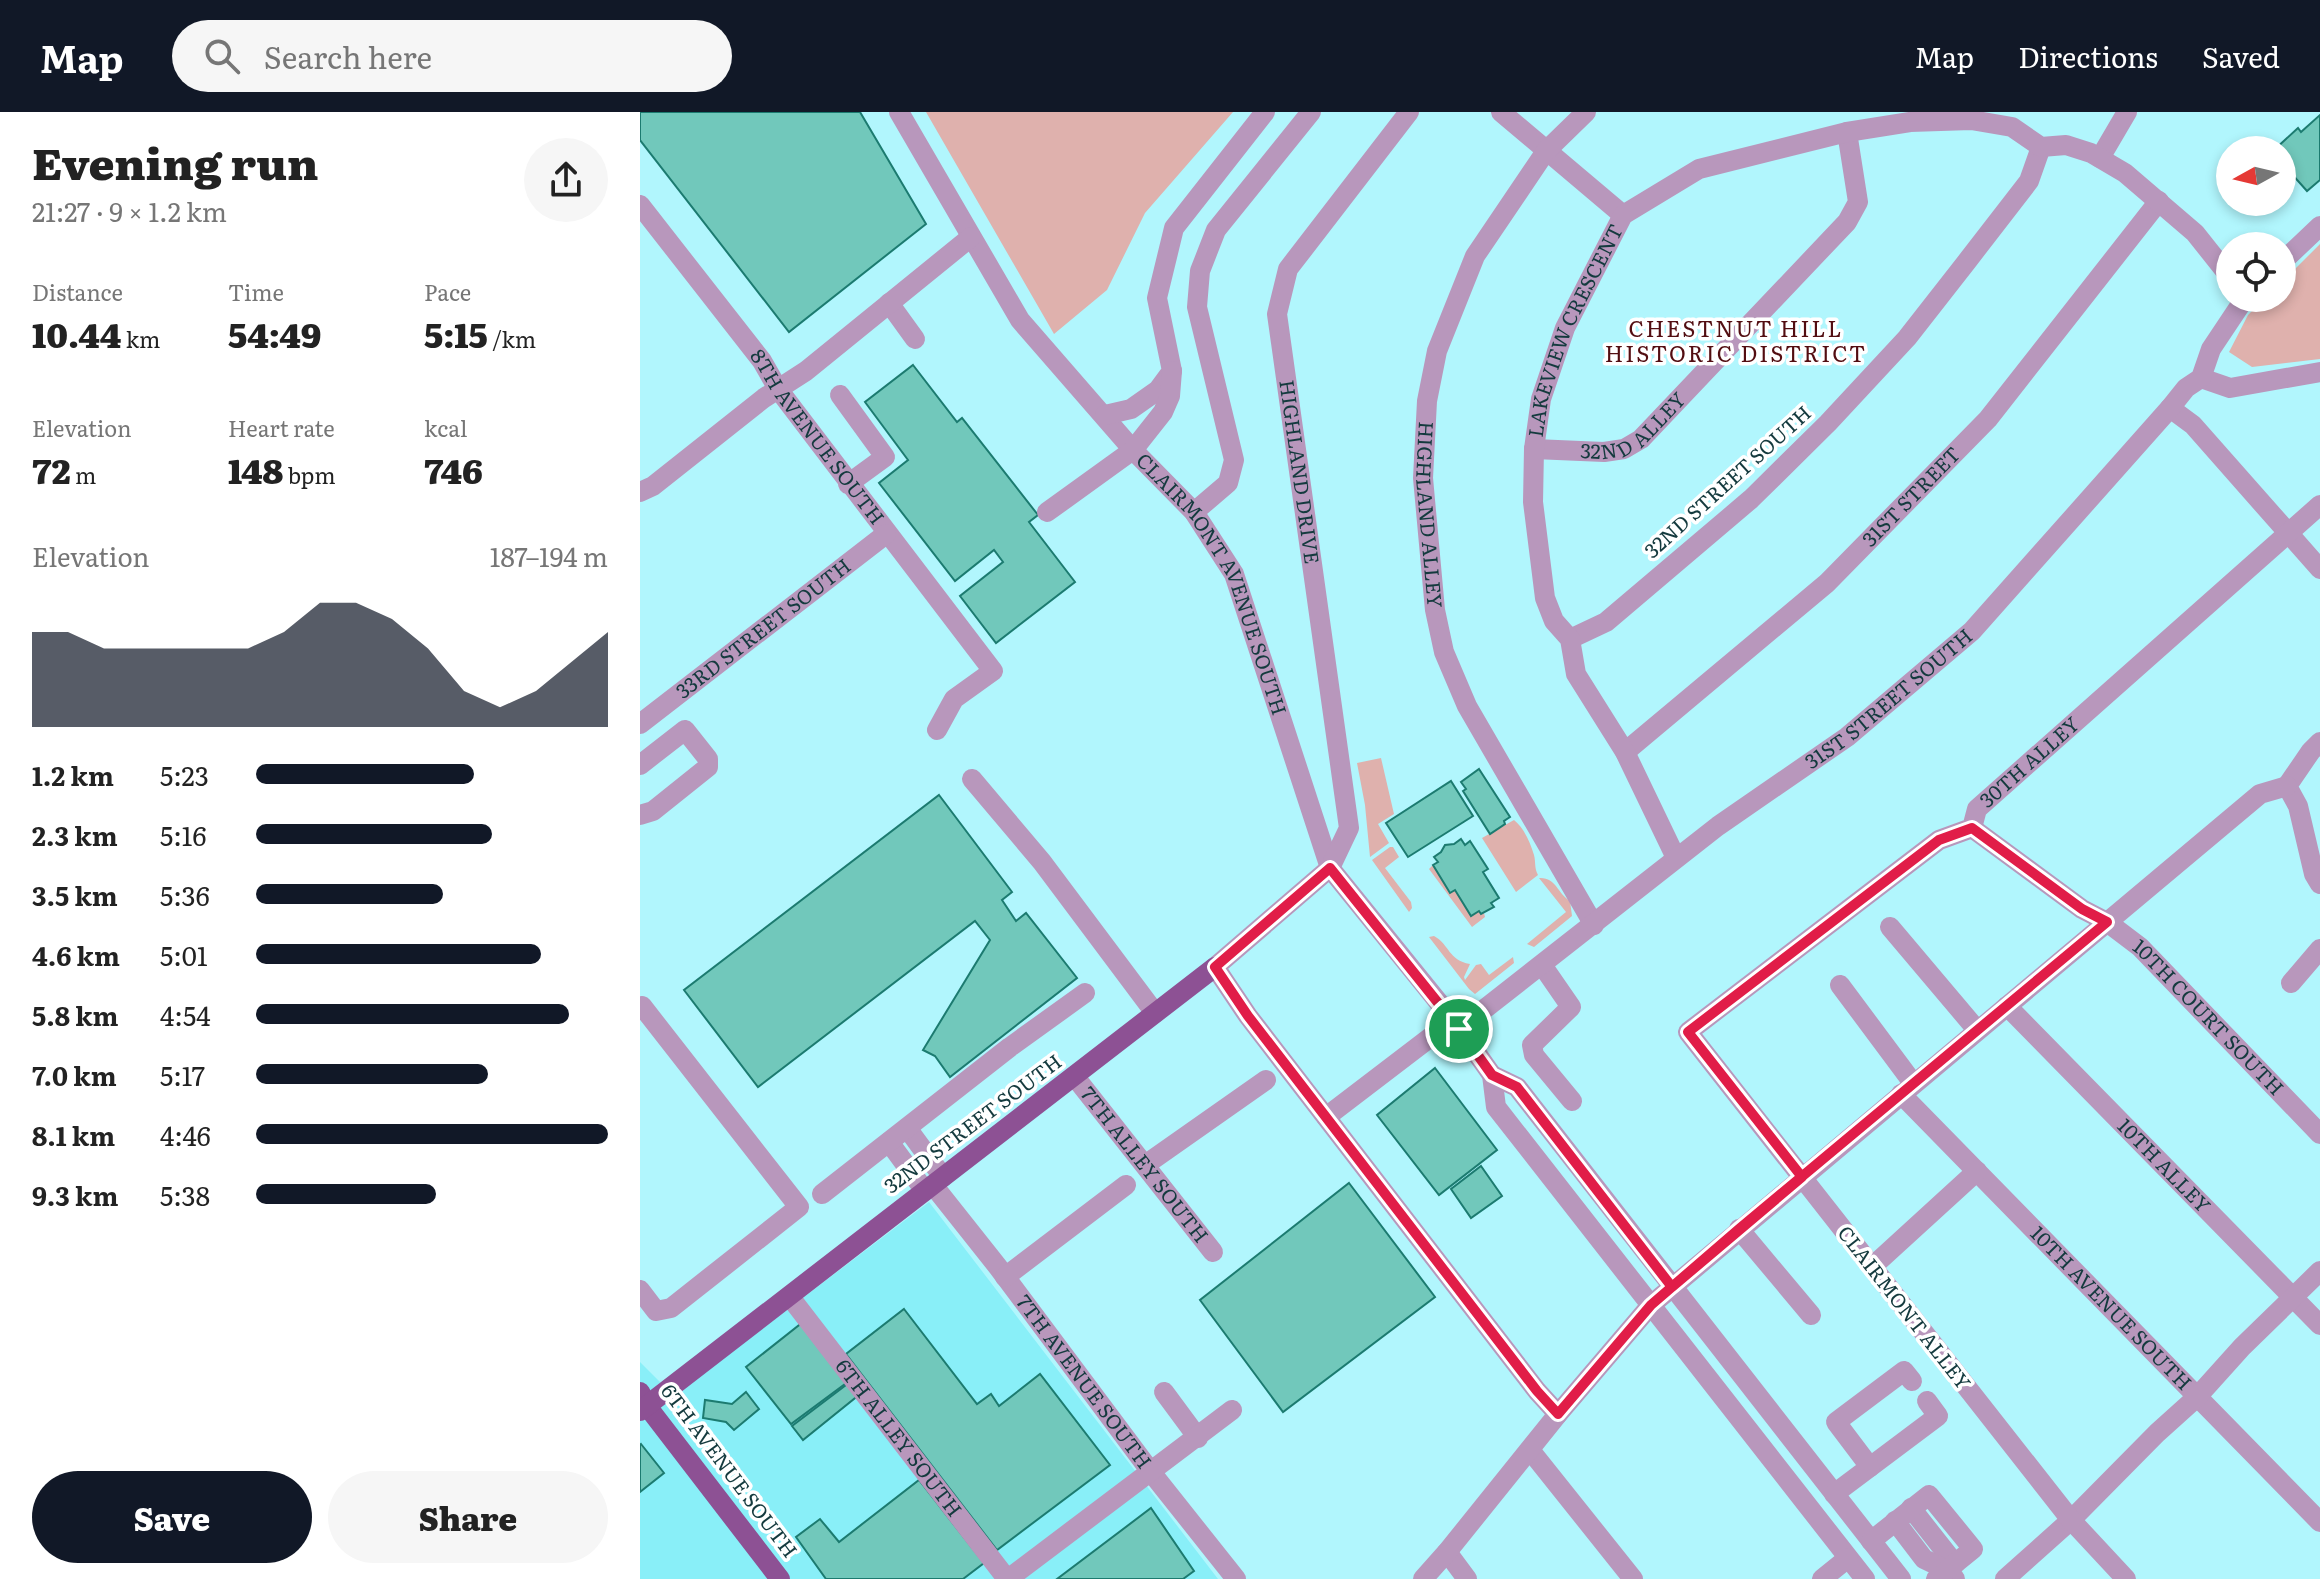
<!DOCTYPE html>
<meta charset="utf-8">
<style>
:root{--surface:#fff;--page:#f6f6f6;--text:#222;--muted:#767676;--accent:#111827}
body{margin:0;font-family:Literata,serif;background:var(--page);color:var(--text);height:100vh;display:flex;flex-direction:column;font-size:30px;white-space:nowrap}
*{box-sizing:border-box;margin:0}
p{font-size:26px;color:var(--muted)}
.icon{flex:none;width:44px;height:44px;fill:none;stroke:currentColor;stroke-width:2;stroke-linecap:round;stroke-linejoin:round}
.map{position:relative;flex:1;overflow:hidden}
.panel{display:flex;flex-direction:column;background:var(--surface);width:640px}
.panel>*{flex:none}
.needle{width:52px;rotate:262deg}
.tools{position:absolute;left:1576px;top:24px;display:grid;gap:16px}
.tools a{display:grid;place-items:center;width:80px;height:80px;border-radius:50%;background:var(--surface);box-shadow:0 4px 12px #0003;font-size:40px}
.pin{position:absolute;display:grid;place-items:center;width:68px;height:68px;color:#fff;margin:-34px;border:4px solid #fff;border-radius:50%;box-shadow:0 2px 8px #0007}
.round{display:grid;place-items:center;flex:none;width:84px;height:84px;border-radius:42px;background:var(--page)}
.headline{display:flex;align-items:center;justify-content:space-between;height:136px;padding:0 32px}
h1{font-size:44px;font-weight:800;line-height:60px}
.metrics{display:grid;grid-template-columns:repeat(3,1fr);gap:12px;height:136px;padding:8px 32px}
.metrics div{display:grid;align-content:center}
.metrics b{font-size:34px;font-weight:800}
.metrics small{font-size:22px;font-weight:400}
.metrics p{font-size:22px}
.chart{height:224px;padding:16px 32px}
.chart p{display:flex;justify-content:space-between}
.chart svg{width:100%;height:144px;margin-top:8px;fill:var(--accent);opacity:.7}
.action{display:flex;gap:16px;margin-top:auto;padding:16px 32px}
.action a{flex:1;height:92px;border-radius:48px;background:var(--accent);color:#fff;font-size:32px;font-weight:800;line-height:92px;text-align:center}
.action a+a{background:var(--page);color:var(--text)}
ul{padding:0 32px;list-style:none;font-size:26px}
li{display:grid;grid-template-columns:128px 96px 1fr;align-items:center;height:60px}
li i{height:20px;border-radius:10px;background:var(--accent)}
header{display:flex;align-items:center;gap:48px;box-sizing:border-box;height:112px;padding:0 40px;background:var(--accent);color:#fff}
header strong{font-size:38px}
nav{display:flex;gap:44px;margin-inline-start:auto;font-size:28px}
.search{width:560px;height:72px;background:var(--page);display:flex;align-items:center;gap:20px;box-sizing:border-box;padding:0 28px;border-radius:44px;color:var(--muted);font-size:30px}
main{display:flex;flex:1;min-height:0}
.map>svg:first-child{display:block}
.built{fill:#89eff8}
.green{fill:#dfb1ad}
.building{fill:#71c8bb;stroke:#1c7b70;stroke-width:2}
.lines{fill:none;stroke-linecap:round;stroke-linejoin:round}
.minor{stroke:#b897bc;stroke-width:20}
.major{stroke:#8d5194;stroke-width:20}
.route-casing{stroke:#fff;stroke-width:16}
.route{stroke:#e11d48;stroke-width:10}
.labels{text-anchor:middle;stroke-width:7;stroke-linejoin:round;paint-order:stroke}
.street-label{font-size:20px;fill:#143a3e;stroke:#fff}
.neighbourhood-label{font-size:22px;letter-spacing:2px;fill:#520d11;stroke:#fff}
</style>
<header>
<strong>Map</strong>
<div class="search"><svg class="icon" aria-label="search" viewBox="0 0 24 24"><circle cx="10" cy="10" r="6"/><path d="M15 15l6 6"/></svg>Search here</div>
<nav><a>Map</a><a>Directions</a><a>Saved</a></nav>
</header>
<main>
<section class="panel">
<div class="headline"><div><h1>Evening run</h1><p>21:27 · 9 × 1.2 km</p></div><a class="round"><svg class="icon" aria-label="share" viewBox="0 0 24 24"><path d="M12 15V3M7 8l5-5 5 5M5 13v7h14v-7"/></svg></a></div>
<div class="metrics">
<div><p>Distance</p><b>10.44<small> km</small></b></div>
<div><p>Time</p><b>54:49</b></div>
<div><p>Pace</p><b>5:15<small> /km</small></b></div>
</div>
<div class="metrics">
<div><p>Elevation</p><b>72<small> m</small></b></div>
<div><p>Heart rate</p><b>148<small> bpm</small></b></div>
<div><p>kcal</p><b>746</b></div>
</div>
<div class="chart"><p><span>Elevation</span>187–194 m</p>
<svg viewBox="0 0 160 44" preserveAspectRatio="none"><path d="M0 44V15L10 15L20 20L30 20L40 20L50 20L60 20L70 15L80 6L90 6L100 11L110 20L120 33L130 38L140 33L150 24L160 15V44z"/></svg>
</div>
<ul>
<li><b>1.2 km</b>5:23<i style="width:62%"></i></li>
<li><b>2.3 km</b>5:16<i style="width:67%"></i></li>
<li><b>3.5 km</b>5:36<i style="width:53%"></i></li>
<li><b>4.6 km</b>5:01<i style="width:81%"></i></li>
<li><b>5.8 km</b>4:54<i style="width:89%"></i></li>
<li><b>7.0 km</b>5:17<i style="width:66%"></i></li>
<li><b>8.1 km</b>4:46<i style="width:100%"></i></li>
<li><b>9.3 km</b>5:38<i style="width:51%"></i></li>
</ul>
<div class="action"><a>Save</a><a>Share</a></div>
</section>
<div class="map">
<svg width="1680" height="1467" viewBox="0 0 1680 1467">
<rect width="100%" height="100%" fill="#b1f6fd"/>
<path class="built" d="M 289,1090 L 578,1467 L 0,1467 L 0,1250 L 34,1284 Z"/>
<g class="green">
<path d="M 286,0 L 593,0 L 505,101 L 467,178 L 414,222 Z"/>
<path d="M 1680,132 L 1680,247 L 1612,255 L 1589,240 L 1608,203 L 1625,186 L 1642,186 L 1642,170 Z"/>
<path d="M 741,646 L 754,702 L 738,712 L 749,731 L 730,745 L 725,693 L 717,651 Z"/>
<path d="M 874,708 C 884,716 890,730 894,743 C 896,751 894,755 898,763 L 876,780 L 842,726 Z"/>
<path d="M 750,735 L 753,735 L 759,745 L 745,756 L 771,790 L 772,796 L 769,800 L 732,748 Z"/>
<path d="M 793,753 L 810,780 L 815,778 L 841,802 L 844,801 L 845,805 L 832,815 L 789,757 Z"/>
<path d="M 899,766 C 916,765 917,781 930,789 L 932,804 L 894,835 L 887,832 L 926,800 Z"/>
<path d="M 794,824 C 810,833 808,848 830,852 L 824,865 L 825,868 L 836,853 L 841,852 L 849,863 L 873,845 L 874,851 L 835,882 L 829,877 L 789,825 Z"/>
</g>
<g class="building">
<path d="M 0,0 L 220,0 L 286,112 L 149,220 L 0,28 Z"/>
<path d="M 1680,3 L 1680,68 L 1667,79 L 1642,51 L 1642,38 L 1634,38 L 1658,16 L 1661,20 Z"/>
<path d="M 273,253 L 317,310 L 322,306 L 398,403 L 389,410 L 435,470 L 356,531 L 320,484 L 363,450 L 354,438 L 315,469 L 239,371 L 268,348 L 225,290 Z"/>
<path d="M 839,657 L 870,705 L 864,709 L 865,712 L 850,722 L 823,679 L 826,677 L 821,670 Z"/>
<path d="M 811,669 L 833,704 L 768,745 L 746,711 Z"/>
<path d="M 299,683 L 372,780 L 362,788 L 376,809 L 386,801 L 437,866 L 310,965 L 295,944 L 283,938 L 350,828 L 335,809 L 118,975 L 44,878 Z"/>
<path d="M 821,727 L 825,733 L 830,729 L 848,757 L 843,760 L 859,786 L 851,791 L 854,795 L 841,802 L 839,799 L 831,804 L 815,778 L 810,781 L 793,753 L 798,750 L 794,745 L 801,740 L 805,733 L 814,732 Z"/>
<path d="M 795,956 L 857,1038 L 799,1083 L 737,1003 Z"/>
<path d="M 841,1054 L 862,1084 L 831,1106 L 811,1077 Z"/>
<path d="M 709,1071 L 795,1185 L 643,1300 L 560,1188 Z"/>
<path d="M 264,1197 L 337,1292 L 351,1282 L 359,1294 L 400,1262 L 470,1353 L 357,1438 L 206,1242 Z"/>
<path d="M 163,1210 L 209,1269 L 151,1312 L 106,1255 Z"/>
<path d="M 210,1270 L 220,1282 L 163,1328 L 152,1314 Z"/>
<path d="M 106,1280 L 119,1297 L 94,1318 L 86,1310 L 63,1306 L 65,1288 L 92,1292 Z"/>
<path d="M 1,1332 L 24,1361 L 0,1380 L 0,1333 Z"/>
<path d="M 279,1368 L 344,1451 L 323,1467 L 186,1467 L 156,1425 L 180,1407 L 199,1430 Z"/>
<path d="M 511,1396 L 554,1459 L 543,1467 L 417,1467 Z"/>
</g>
<g class="lines">
<g class="minor">
<path id="s1" d="M 259,0 L 380,208 L 493,338 L 554,400 L 594,462 L 690,756 L 813,908 L 852,963 L 856,995 L 1225,1467"/>
<path id="s2" d="M 769,0 L 648,157 L 637,202 L 709,716 L 690,756 L 575,855 L 608,904 L 897,1279 L 918,1302"/>
<path d="M 861,0 L 983,103"/>
<path id="s3" d="M 946,0 L 906,39 L 835,144 L 797,239 L 787,289 L 783,366 L 795,498 L 804,540 L 827,594 L 954,813"/>
<path d="M 1460,46 L 1487,0"/>
<path id="s4" d="M 0,93 L 122,249 L 138,277 L 353,559 L 314,587 L 297,618"/>
<path d="M 1642,150 L 1680,114"/>
<path d="M 249,191 L 275,227"/>
<path d="M 1561,266 L 1590,276 L 1680,260"/>
<path d="M 200,283 L 245,345 L 208,372"/>
<path d="M 1530,296 L 1553,313 L 1680,457"/>
<path d="M 465,303 L 491,297 L 518,278 L 532,259 L 517,186 L 534,116 L 625,0"/>
<path id="s5" d="M 894,337 L 964,340 L 984,337 L 1001,327 L 1207,110 L 1218,90 L 1207,20"/>
<path d="M 0,380 L 13,374 L 124,286 L 166,259 L 331,125"/>
<path d="M 407,400 L 493,338 L 523,300 L 530,284 L 532,259"/>
<path d="M 554,400 L 588,371 L 594,348 L 557,195 L 560,159 L 576,118 L 671,0"/>
<path d="M 930,527 L 966,510 L 1111,387 L 1188,311 L 1267,226 L 1328,148 L 1389,69 L 1401,35"/>
<path id="s6" d="M 0,612 L 246,422"/>
<path d="M 1680,630 L 1671,639 L 1647,674 L 1658,694 L 1674,762 L 1680,772"/>
<path id="s7" d="M 985,640 L 1187,471 L 1348,307 L 1519,89"/>
<path d="M 0,653 L 45,618 L 68,647 L 68,655 L 13,699 L 0,703"/>
<path d="M 332,667 L 402,750 L 515,901"/>
<path id="s8" d="M 1332,716 L 1442,797 L 1467,810 L 1500,835 L 1680,1022"/>
<path id="s9" d="M 1036,746 L 985,640 L 936,562 L 930,527 L 914,509 L 905,486 L 893,390 L 894,337 L 901,287 L 925,216 L 983,103 L 1059,57 L 1207,20 L 1270,10 L 1331,8 L 1372,15 L 1401,35 L 1426,33 L 1451,41 L 1485,61 L 1555,121 L 1590,165"/>
<path d="M 1250,815 L 1337,918"/>
<path d="M 902,853 L 931,895 L 892,933 L 894,943 L 932,989"/>
<path d="M 1651,871 L 1680,837"/>
<path d="M 1200,873 L 1273,971"/>
<path id="s10" d="M 1367,894 L 1680,1213"/>
<path d="M 0,895 L 2,894 L 159,1095 L 31,1196 L 16,1199 L 0,1178"/>
<path id="s11" d="M 819,917 L 1078,714 L 1207,625 L 1332,519 L 1530,296 L 1546,276 L 1561,266 L 1571,237 L 1605,186"/>
<path d="M 852,963 L 877,975 L 1261,1467"/>
<path id="s12" d="M 435,965 L 573,1140"/>
<path id="s13" d="M 1261,982 L 1680,1410"/>
<path d="M 686,1005 L 813,908"/>
<path d="M 267,1016 L 303,1065"/>
<path d="M 249,1030 L 285,1079"/>
<path d="M 505,1053 L 626,968"/>
<path id="s14" d="M 293,1073 L 358,1155 L 511,1360 L 596,1467"/>
<path d="M 182,1082 L 370,935 L 445,881"/>
<path d="M 1099,1117 L 1171,1203"/>
<path d="M 1232,1155 L 1337,1059"/>
<path d="M 365,1165 L 486,1073"/>
<path id="s15" d="M 150,1185 L 367,1467"/>
<path d="M 524,1280 L 558,1326"/>
<path d="M 890,1338 L 993,1467"/>
<path d="M 1230,1355 L 1298,1304 L 1287,1289"/>
<path d="M 1194,1382 L 1230,1355 L 1196,1310 L 1264,1259 L 1272,1269"/>
<path d="M 1271,1396 L 1315,1452"/>
<path d="M 1255,1409 L 1284,1447 L 1307,1458 L 1315,1467"/>
<path d="M 1231,1429 L 1289,1383 L 1333,1437 L 1296,1467"/>
<path d="M 807,1440 L 827,1467"/>
<path d="M 368,1467 L 592,1298"/>
<path d="M 783,1467 L 807,1440 L 918,1302 L 1011,1193 L 1620,682 L 1647,674"/>
<path d="M 1182,1467 L 1208,1446"/>
<path d="M 1365,1467 L 1431,1408 L 1517,1321 L 1557,1285 L 1602,1235 L 1680,1159"/>
<path id="s16" d="M 1486,1467 L 1431,1408 L 1048,920 L 1299,728 L 1332,716 L 1337,697 L 1680,393"/>
</g>
<g class="major">
<path d="M 0,1280 L 7,1294 L 140,1467"/>
<path d="M 0,1299 L 575,855"/>
</g>
</g>
<g class="lines">
<defs>
<path id="route" d="M 819,917 L 690,756 L 575,855 L 608,904 L 897,1279 L 918,1302 L 1011,1193 L 1099,1117 L 1467,810 L 1442,797 L 1332,716 L 1299,728 L 1048,920 L 1162,1065 L 1032,1175 L 877,975 L 852,963 L 819,917"/>
</defs>
<use href="#route" class="route-casing"/>
<use href="#route" class="route"/>
</g>
<g class="labels">
<g class="street-label">
<text dy="7" stroke="none"><textPath href="#s9" startOffset="570">LAKEVIEW CRESCENT</textPath></text>
<text dy="7" stroke="none"><textPath href="#s5" startOffset="108">32ND ALLEY</textPath></text>
<text dy="7" stroke="none"><textPath href="#s4" startOffset="292">8TH AVENUE SOUTH</textPath></text>
<text dy="7" stroke="none"><textPath href="#s2" startOffset="404">HIGHLAND DRIVE</textPath></text>
<text transform="translate(1088 370) rotate(-42)" y="7">32ND STREET SOUTH</text>
<text dy="7" stroke="none"><textPath href="#s7" startOffset="384">31ST STREET</textPath></text>
<text dy="7" stroke="none"><textPath href="#s3" startOffset="450">HIGHLAND ALLEY</textPath></text>
<text dy="7" stroke="none"><textPath href="#s1" startOffset="572">CLAIRMONT AVENUE SOUTH</textPath></text>
<text dy="7" stroke="none"><textPath href="#s6" startOffset="156">33RD STREET SOUTH</textPath></text>
<text dy="7" stroke="none"><textPath href="#s11" startOffset="542">31ST STREET SOUTH</textPath></text>
<text dy="7" stroke="none"><textPath href="#s16" startOffset="1142">30TH ALLEY</textPath></text>
<text dy="7" stroke="none"><textPath href="#s8" startOffset="304">10TH COURT SOUTH</textPath></text>
<text transform="translate(333 1012) rotate(-37)" y="7">32ND STREET SOUTH</text>
<text dy="7" stroke="none"><textPath href="#s12" startOffset="112">7TH ALLEY SOUTH</textPath></text>
<text dy="7" stroke="none"><textPath href="#s10" startOffset="224">10TH ALLEY</textPath></text>
<text transform="translate(1264 1196) rotate(52)" y="7">CLAIRMONT ALLEY</text>
<text dy="7" stroke="none"><textPath href="#s13" startOffset="300">10TH AVENUE SOUTH</textPath></text>
<text dy="7" stroke="none"><textPath href="#s14" startOffset="248">7TH AVENUE SOUTH</textPath></text>
<text dy="7" stroke="none"><textPath href="#s15" startOffset="178">6TH ALLEY SOUTH</textPath></text>
<text transform="translate(89 1359) rotate(53)" y="7">6TH AVENUE SOUTH</text>
</g>
<g class="neighbourhood-label">
<text x="1096" y="225">CHESTNUT HILL<tspan x="1096" dy="25">HISTORIC DISTRICT</tspan></text>
</g>
</g>
</svg>
<div class="tools">
<a><svg class="needle" viewBox="-14 -14 28 28"><path d="M0-13l5 13h-10z" fill="#e53935"/><path d="M0 13l5-13h-10z" fill="#767676"/></svg></a>
<a><svg class="icon" aria-label="locate" viewBox="0 0 24 24"><circle cx="12" cy="12" r="6"/><path d="M12 2v4M12 18v4M2 12h4M18 12h4"/></svg></a>
</div>
<div class="pin" style="left:819px;top:917px;background:#1e9e55"><svg class="icon" aria-label="arrive" viewBox="0 0 24 24"><path d="M6 21V4h12l-3 4 3 4H6"/></svg></div>
</div>
</main>
